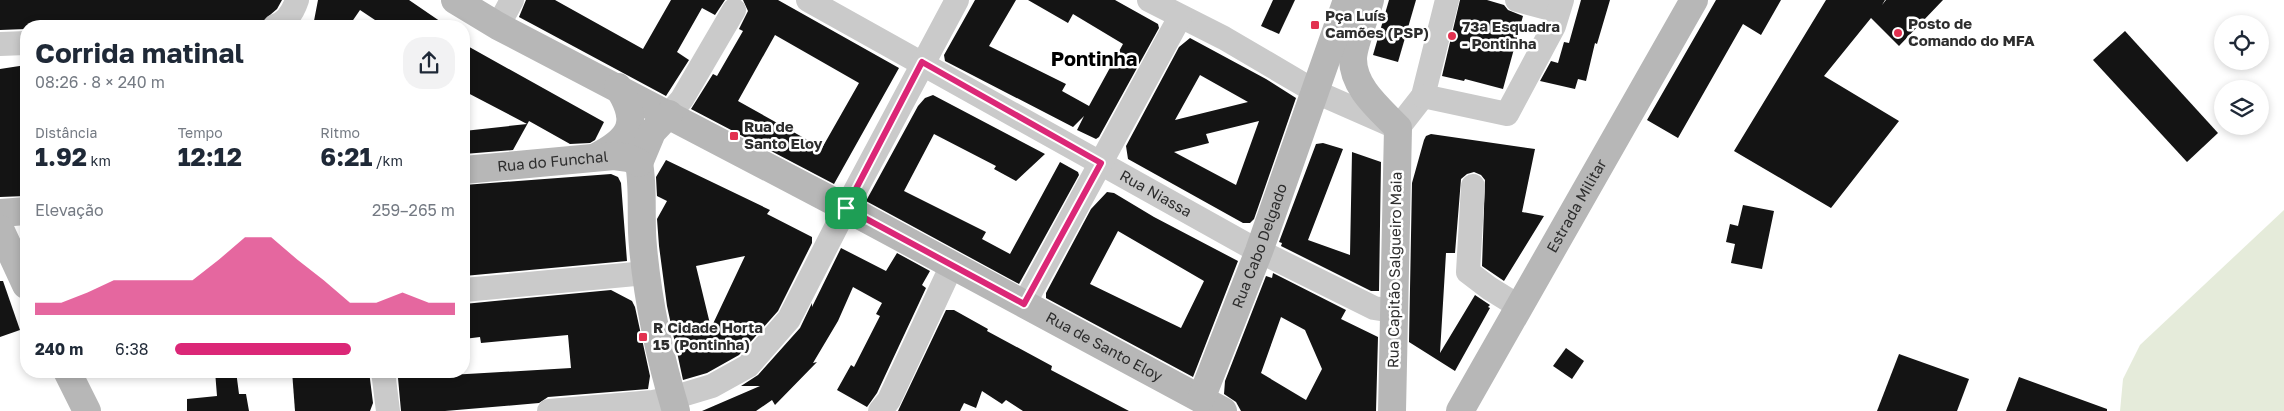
<!DOCTYPE html>
<html lang="pt">
<meta charset="utf-8">
<style>
:root{--surface:#fff;--page:#f2f2f3;--text:#1f2937;--muted:#747a83;--accent:#db2777}
body{margin:0;font-family:"Golos Text",sans-serif;background:var(--page);color:var(--text);height:100vh;display:flex;flex-direction:column;font-size:19px;white-space:nowrap}
*{box-sizing:border-box;margin:0}
p{font-size:16px;color:var(--muted)}
.icon{flex:none;width:28px;height:28px;fill:none;stroke:currentColor;stroke-width:2;stroke-linecap:round;stroke-linejoin:round}
.map{position:relative;flex:1;overflow:hidden}
.details{position:absolute;left:20px;top:20px;width:450px;height:358px;display:flex;flex-direction:column;background:var(--surface);border-radius:20px;box-shadow:0 2px 8px #0003}
.details>*{flex:none}
.tools{position:absolute;left:2214px;top:15px;display:grid;gap:10px}
.tools a{display:grid;place-items:center;width:55px;height:55px;border-radius:50%;background:var(--surface);box-shadow:0 2px 8px #0003;font-size:25px}
.pin{position:absolute;display:grid;place-items:center;width:42px;height:42px;color:#fff;margin:-21px;border-radius:10px;box-shadow:0 2px 8px #0006}
.round{display:grid;place-items:center;flex:none;width:52px;height:52px;border-radius:20px;background:var(--page)}
.head{display:flex;align-items:center;justify-content:space-between;height:85px;padding:0 15px}
h1{font-size:28px;font-weight:700;line-height:38px}
.metrics{display:grid;grid-template-columns:repeat(3,1fr);gap:8px;height:85px;padding:5px 15px}
.metrics div{display:grid;align-content:center}
.metrics b{font-size:25px;font-weight:700}
.metrics small{font-size:14px;font-weight:400}
.metrics p{font-size:14px}
.chart{height:140px;padding:10px 15px}
.chart p{display:flex;justify-content:space-between}
.chart svg{width:100%;height:90px;margin-top:5px;fill:var(--accent);opacity:.7}
ul{padding:0 15px;list-style:none;font-size:16px}
li{display:grid;grid-template-columns:80px 60px 1fr;align-items:center;height:38px}
li i{height:12px;border-radius:6px;background:var(--accent)}
.map>svg:first-child{display:block}
.green{fill:#e5ebda}
.building{fill:#141414;fill-rule:evenodd}
.lines{fill:none;stroke-linecap:round;stroke-linejoin:round}
.street{stroke:#cacaca;stroke-width:24}
.secondary{stroke:#b7b7b7;stroke-width:28}
.route-casing{stroke:#fff;stroke-width:10}
.route{stroke:#db2777;stroke-width:6}
.poi-dot{fill:#e23150;stroke:#fff;stroke-width:2}
.labels{text-anchor:middle;stroke-width:5;stroke-linejoin:round;paint-order:stroke}
.poi-label{font-size:15px;font-weight:bold;fill:#2d2d2d;stroke:#fff;text-anchor:start}
.street-label{font-size:15px;fill:#2d2d2d;stroke:#fff}
.district-label{font-size:20px;font-weight:bold;fill:#000;stroke:#fff}
</style>
<div class="map">
<svg width="2284" height="411" viewBox="0 0 2284 411">
<rect width="100%" height="100%" fill="#fff"/>
<path class="green" d="M 2284,210 L 2284,411 L 2120,411 L 2123,379 L 2140,345 Z"/>
<g class="building">
<path d="M 0,0 L 282,0 L 277,9 L 263,21 L 205,24 L 204,20 L 101,26 L 26,26 L 26,29 L 0,30 Z"/>
<path d="M 318,0 L 409,0 L 447,26 L 384,26 L 360,10 L 349,26 L 313,26 Z"/>
<path d="M 526,0 L 555,0 L 643,49 L 671,0 L 725,0 L 715,15 L 702,8 L 677,52 L 689,60 L 666,96 L 519,17 Z"/>
<path d="M 743,0 L 778,0 L 899,68 L 834,184 L 691,109 L 713,74 L 717,76 L 743,31 L 739,29 L 748,11 ZM 775,35 L 859,83 L 822,148 L 738,101 Z"/>
<path d="M 975,0 L 1016,0 L 989,46 L 1066,84 L 1062,91 L 1089,106 L 1123,44 L 1073,14 L 1068,23 L 1028,0 L 1115,0 L 1158,24 L 1159,28 L 1099,137 L 1096,139 L 1077,130 L 1084,116 L 1073,127 L 945,61 L 944,55 Z"/>
<path d="M 1273,0 L 1295,0 L 1279,34 L 1261,26 Z"/>
<path d="M 1389,0 L 1416,0 L 1398,62 L 1373,55 Z"/>
<path d="M 1460,0 L 1487,0 L 1504,5 L 1508,10 L 1523,16 L 1503,89 L 1465,79 L 1464,81 L 1442,76 Z"/>
<path d="M 1581,0 L 1610,0 L 1597,44 L 1595,43 L 1586,81 L 1578,79 L 1575,89 L 1540,81 L 1551,61 L 1558,63 L 1564,42 L 1569,43 Z"/>
<path d="M 1716,0 L 1781,0 L 1761,35 L 1743,24 L 1678,138 L 1647,120 Z"/>
<path d="M 1826,0 L 1885,0 L 1882,5 L 1886,0 L 1943,0 L 1899,46 L 1871,18 L 1824,76 L 1899,121 L 1831,208 L 1734,151 Z"/>
<path d="M 2125,31 L 2218,133 L 2187,162 L 2093,60 Z"/>
<path d="M 1190,38 L 1266,79 L 1296,98 L 1254,219 L 1250,223 L 1243,223 L 1128,159 L 1126,146 L 1179,47 ZM 1200,75 L 1248,102 L 1175,120 ZM 1259,121 L 1236,185 L 1174,152 L 1209,143 L 1206,134 Z"/>
<path d="M 464,44 L 604,122 L 595,140 L 590,143 L 570,144 L 529,121 L 513,150 L 464,154 L 464,131 L 527,124 L 464,91 Z"/>
<path d="M 26,65 L 26,196 L 0,197 L 0,69 Z"/>
<path d="M 933,95 L 1045,154 L 1016,181 L 994,169 L 996,166 L 934,134 L 904,191 L 986,232 L 982,239 L 1010,254 L 1060,162 L 1078,172 L 1079,175 L 1019,284 L 866,201 L 918,106 L 925,98 Z"/>
<path d="M 1431,134 L 1535,149 L 1522,212 L 1544,216 L 1504,281 L 1482,266 L 1485,180 L 1481,175 L 1474,172 L 1467,174 L 1461,179 L 1455,253 L 1446,253 L 1440,353 L 1475,295 L 1490,305 L 1488,307 L 1490,308 L 1455,371 L 1409,342 L 1412,183 L 1424,140 L 1426,136 Z"/>
<path d="M 1323,143 L 1343,149 L 1308,240 L 1350,255 L 1352,152 L 1381,162 L 1379,291 L 1371,291 L 1281,246 L 1282,243 L 1279,242 L 1316,144 Z"/>
<path d="M 666,160 L 770,210 L 767,214 L 812,237 L 812,243 L 778,311 L 739,355 L 707,373 L 683,380 L 667,306 L 659,246 L 657,219 L 667,201 L 657,196 L 656,177 ZM 745,256 L 711,328 L 696,266 Z"/>
<path d="M 611,174 L 618,177 L 621,183 L 627,261 L 464,276 L 464,245 L 466,244 L 464,185 Z"/>
<path d="M 1107,192 L 1114,193 L 1154,217 L 1238,261 L 1193,377 L 1046,298 L 1046,293 L 1091,209 ZM 1118,231 L 1204,281 L 1181,328 L 1090,284 Z"/>
<path d="M 1743,205 L 1774,211 L 1762,269 L 1731,263 L 1735,244 L 1726,242 L 1730,224 L 1738,226 Z"/>
<path d="M 841,248 L 886,271 L 897,253 L 930,271 L 922,285 L 926,288 L 877,393 L 867,407 L 837,390 L 851,365 L 854,367 L 880,316 L 876,314 L 882,303 L 853,287 L 838,321 L 813,363 L 817,362 L 775,405 L 772,400 L 756,411 L 702,411 L 760,386 L 741,386 L 758,375 L 800,328 L 812,303 L 812,307 Z"/>
<path d="M 1273,273 L 1346,310 L 1341,319 L 1378,337 L 1376,411 L 1241,411 L 1236,402 L 1224,394 L 1225,381 L 1266,276 L 1272,278 ZM 1281,317 L 1305,330 L 1322,369 L 1306,400 L 1261,373 Z"/>
<path d="M 0,281 L 3,281 L 20,330 L 0,337 Z"/>
<path d="M 611,290 L 632,301 L 635,307 L 650,376 L 648,389 L 548,397 L 539,403 L 445,411 L 401,411 L 398,378 L 571,368 L 568,335 L 481,343 L 480,337 L 464,339 L 464,304 Z"/>
<path d="M 946,310 L 954,310 L 988,329 L 987,331 L 1052,366 L 1051,370 L 1129,411 L 1023,411 L 1006,400 L 1002,404 L 982,391 L 976,408 L 964,403 L 960,411 L 898,411 Z"/>
<path d="M 1566,348 L 1584,361 L 1572,379 L 1553,366 Z"/>
<path d="M 1899,354 L 1969,379 L 1957,411 L 1877,411 Z"/>
<path d="M 215,371 L 236,371 L 239,394 L 246,394 L 249,411 L 187,411 L 187,399 L 217,396 Z"/>
<path d="M 292,371 L 369,371 L 373,403 L 370,411 L 295,411 Z"/>
<path d="M 2019,377 L 2107,409 L 2107,411 L 2006,411 Z"/>
</g>
<g class="lines">
<g class="street">
<path id="s1" d="M 808,0 L 1249,246 L 1374,308 L 1393,311"/>
<path d="M 1149,0 L 1224,38 L 1316,92 L 1398,128 L 1423,96 L 1447,0"/>
<path d="M 1517,0 L 1558,11"/>
<path d="M 275,26 C 287,22 293,12 297,0"/>
<path d="M 498,26 L 512,0"/>
<path d="M 0,44 L 26,43"/>
<path d="M 1423,96 L 1507,114 L 1554,26 L 1562,0"/>
<path d="M 669,114 L 682,99 L 734,10"/>
<path d="M 1473,186 L 1468,272 L 1489,288 L 1518,306"/>
<path d="M 464,290 L 646,273"/>
<path d="M 1024,304 L 1180,17"/>
<path d="M 383,371 L 388,411"/>
<path d="M 549,411 L 653,402 L 672,398 L 712,386 L 748,366 L 789,319 L 846,208 L 957,0"/>
<path d="M 880,411 L 889,400 L 952,265"/>
</g>
<g class="secondary">
<path id="s2" d="M 455,0 L 498,26 L 846,208 L 1223,411"/>
<path d="M 1370,0 C 1366,15 1353,45 1353,59 C 1353,88 1380,109 1398,128 L 1392,411"/>
<path d="M 596,157 C 631,139 641,123 618,87"/>
<path d="M 639,163 C 644,190 640,219 643,247 C 648,302 660,358 676,411"/>
<path d="M 639,163 L 652,132 L 669,114"/>
<path id="s3" d="M 464,170 L 614,156 L 629,158 L 639,163"/>
<path d="M 0,213 L 26,211"/>
<path d="M 0,229 L 26,285"/>
<path d="M 67,371 L 87,411"/>
<path id="s4" d="M 1201,399 L 1259,251 L 1347,0"/>
<path id="s5" d="M 1460,411 L 1694,0"/>
</g>
</g>
<g class="lines">
<defs>
<path id="route" d="M 922,62 L 1101,163 L 1024,304 L 846,208 Z"/>
</defs>
<use href="#route" class="route-casing"/>
<use href="#route" class="route"/>
</g>
<g class="poi-dot">
<rect x="1310" y="20" width="10" height="10" rx="2.5"/>
<circle cx="1898" cy="33" r="5"/>
<circle cx="1452" cy="36" r="5"/>
<rect x="729" y="131" width="10" height="10" rx="2.5"/>
<rect x="638" y="332" width="10" height="10" rx="2.5"/>
</g>
<g class="labels">
<g class="poi-label">
<text x="1325" y="21">Pça Luís<tspan x="1325" dy="17">Camões (PSP)</tspan></text>
<text x="1908" y="29">Posto de<tspan x="1908" dy="17">Comando do MFA</tspan></text>
<text x="1462" y="32">73ª Esquadra<tspan x="1462" dy="17">- Pontinha</tspan></text>
<text x="744" y="132">Rua de<tspan x="744" dy="17">Santo Eloy</tspan></text>
<text x="653" y="333">R Cidade Horta<tspan x="653" dy="17">15 (Pontinha)</tspan></text>
</g>
<g class="street-label">
<text dy="5" stroke="none"><textPath href="#s3" startOffset="89">Rua do Funchal</textPath></text>
<text dy="5" stroke="none"><textPath href="#s1" startOffset="398">Rua Niassa</textPath></text>
<text dy="5" stroke="none"><textPath href="#s5" startOffset="236">Estrada Militar</textPath></text>
<text dy="5" stroke="none"><textPath href="#s4" startOffset="164">Rua Cabo Delgado</textPath></text>
<text transform="translate(1395 270) rotate(-89)" y="5">Rua Capitão Salgueiro Maia</text>
<text dy="5" stroke="none"><textPath href="#s2" startOffset="736">Rua de Santo Eloy</textPath></text>
</g>
<g class="district-label">
<text x="1094" y="66">Pontinha</text>
</g>
</g>
</svg>
<div class="tools">
<a><svg class="icon" aria-label="locate" viewBox="0 0 24 24"><circle cx="12" cy="12" r="6"/><path d="M12 2v4M12 18v4M2 12h4M18 12h4"/></svg></a>
<a><svg class="icon" aria-label="layers" viewBox="0 0 24 24"><path d="M12 4l9 5-9 5-9-5zM3 14l9 5 9-5"/></svg></a>
</div>
<div class="pin" style="left:846px;top:208px;background:#1e9e55"><svg class="icon" aria-label="arrive" viewBox="0 0 24 24"><path d="M6 21V4h12l-3 4 3 4H6"/></svg></div>
<section class="details">
<div class="head"><div><h1>Corrida matinal</h1><p>08:26 · 8 × 240 m</p></div><a class="round"><svg class="icon" aria-label="share" viewBox="0 0 24 24"><path d="M12 15V3M7 8l5-5 5 5M5 13v7h14v-7"/></svg></a></div>
<div class="metrics">
<div><p>Distância</p><b>1.92<small> km</small></b></div>
<div><p>Tempo</p><b>12:12</b></div>
<div><p>Ritmo</p><b>6:21<small> /km</small></b></div>
</div>
<div class="chart"><p><span>Elevação</span>259–265 m</p>
<svg viewBox="0 0 160 44" preserveAspectRatio="none"><path d="M0 44V38L10 38L20 33L30 27L40 27L50 27L60 27L70 17L80 6L90 6L100 17L110 27L120 38L130 38L140 33L150 38L160 38V44z"/></svg>
</div>
<ul>
<li><b>240 m</b>6:38<i style="width:63%"></i></li>
</ul>
</section>
</div>
